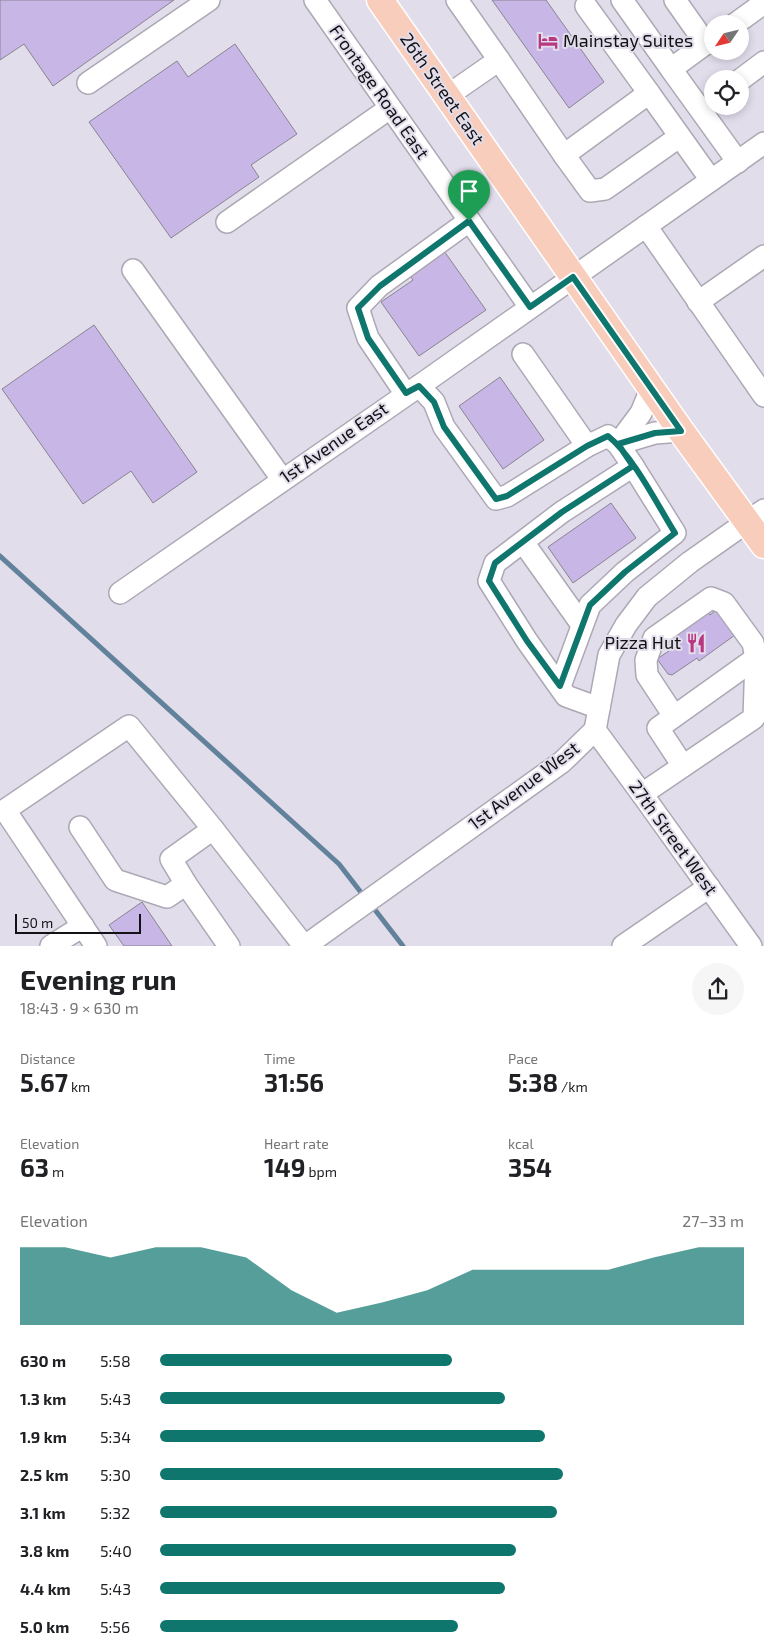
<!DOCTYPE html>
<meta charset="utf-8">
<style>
:root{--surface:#fff;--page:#f6f6f6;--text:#202124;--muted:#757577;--accent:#0f766e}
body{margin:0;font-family:"Exo 2",sans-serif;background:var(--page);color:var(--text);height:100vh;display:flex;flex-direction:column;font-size:19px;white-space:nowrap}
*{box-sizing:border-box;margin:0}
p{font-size:16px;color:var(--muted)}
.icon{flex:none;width:28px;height:28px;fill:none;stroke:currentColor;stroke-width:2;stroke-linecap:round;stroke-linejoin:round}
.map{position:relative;height:946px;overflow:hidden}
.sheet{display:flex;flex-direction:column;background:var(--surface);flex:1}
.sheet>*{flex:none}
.needle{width:32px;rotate:235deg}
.buttons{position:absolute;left:704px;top:15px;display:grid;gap:10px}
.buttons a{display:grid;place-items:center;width:45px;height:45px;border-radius:50%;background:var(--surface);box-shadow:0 2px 8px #0003;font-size:25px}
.scale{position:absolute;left:15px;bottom:12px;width:126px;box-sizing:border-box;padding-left:5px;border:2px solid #121115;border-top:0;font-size:14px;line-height:18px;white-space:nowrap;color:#121115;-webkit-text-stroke:4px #e2ddeb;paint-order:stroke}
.pin{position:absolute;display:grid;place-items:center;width:42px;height:42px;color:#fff;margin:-51px -21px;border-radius:50% 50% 50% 0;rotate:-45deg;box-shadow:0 0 5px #0007}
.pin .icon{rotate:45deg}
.round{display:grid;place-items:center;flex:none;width:52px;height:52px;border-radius:26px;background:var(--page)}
.head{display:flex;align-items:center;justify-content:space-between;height:85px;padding:0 20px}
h1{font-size:28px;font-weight:700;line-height:38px}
.metrics{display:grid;grid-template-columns:repeat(3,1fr);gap:8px;height:85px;padding:5px 20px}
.metrics div{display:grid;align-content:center}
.metrics b{font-size:25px;font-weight:700}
.metrics small{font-size:14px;font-weight:400}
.metrics p{font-size:14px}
.chart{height:140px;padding:10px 20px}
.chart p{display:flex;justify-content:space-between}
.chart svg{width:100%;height:90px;margin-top:5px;fill:var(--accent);opacity:.7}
ul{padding:0 20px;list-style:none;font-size:16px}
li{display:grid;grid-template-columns:80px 60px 1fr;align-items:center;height:38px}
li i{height:12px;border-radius:6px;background:var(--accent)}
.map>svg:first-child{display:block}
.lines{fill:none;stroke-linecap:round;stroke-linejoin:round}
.stream{stroke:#62829b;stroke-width:5}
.building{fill:#c8b6e7;stroke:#898490}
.minor-casing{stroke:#aca8b4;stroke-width:24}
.major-casing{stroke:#fff;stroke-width:29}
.minor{stroke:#fff;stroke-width:21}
.major{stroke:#f8cdbb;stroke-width:26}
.route-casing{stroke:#fff;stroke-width:10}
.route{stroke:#0f766e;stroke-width:6}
.labels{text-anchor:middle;stroke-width:4;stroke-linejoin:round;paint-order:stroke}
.poi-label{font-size:18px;fill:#121115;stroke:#e2ddeb;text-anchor:start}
.street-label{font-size:18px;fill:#121115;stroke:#e2ddeb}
</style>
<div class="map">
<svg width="764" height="946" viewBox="0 0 764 946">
<rect width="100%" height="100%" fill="#e2ddeb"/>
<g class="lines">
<g class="stream">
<path d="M 0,556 L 339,864 L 363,895"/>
<path d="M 372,906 L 403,946"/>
</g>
</g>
<g class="building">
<path d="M 0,0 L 174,0 L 53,86 L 24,44 L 0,60 Z"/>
<path d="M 492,0 L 546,0 L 604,82 L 569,108 Z"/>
<path d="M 235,44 L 297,134 L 251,165 L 259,177 L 171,238 L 89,122 L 177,61 L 188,77 Z"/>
<path d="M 439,244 L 486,310 L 419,356 L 381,302 L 413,280 L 405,268 Z"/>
<path d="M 94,325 L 197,472 L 153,503 L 131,471 L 83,504 L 2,389 Z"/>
<path d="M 500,377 L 544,440 L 503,469 L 459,406 Z"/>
<path d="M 611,503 L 636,538 L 573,583 L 548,547 Z"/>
<path d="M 717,609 L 735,635 L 699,661 L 697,658 L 672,675 L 668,674 L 657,659 L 669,651 L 665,645 L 708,612 L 710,615 Z"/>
<path d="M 142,902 L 172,946 L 124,946 L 109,925 Z"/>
</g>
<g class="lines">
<defs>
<g id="minor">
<path d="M 315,0 L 530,307"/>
<path d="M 622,0 L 671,69 L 712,39"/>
<path d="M 675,0 L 706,44"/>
<path d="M 586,6 L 649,93"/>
<path d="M 735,24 L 764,3"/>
<path d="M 499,60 L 564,155 L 649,93 L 711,180"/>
<path d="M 671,69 L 738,162"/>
<path d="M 740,80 L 764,62"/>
<path d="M 88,83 L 209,0"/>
<path d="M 447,96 L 499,60 L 457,0"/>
<path d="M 564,155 L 590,191 L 605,189 L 679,137"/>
<path d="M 227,222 L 390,108"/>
<path d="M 646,226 L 764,396"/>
<path d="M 133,270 L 282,479"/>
<path d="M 698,302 L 764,256"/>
<path d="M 523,354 L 587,446"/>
<path d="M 419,386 L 434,402 L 444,427 L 496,499 L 507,496 L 587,446 L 608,436 L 618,444 L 641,413 L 651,389"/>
<path d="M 405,393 L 368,338 L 358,308 L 379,286 L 469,221"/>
<path d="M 523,542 L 582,625"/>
<path d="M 120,593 L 419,386 L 764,143"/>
<path d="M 560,686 L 590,605 L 625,572 L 675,533 L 633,466"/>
<path d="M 599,708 L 566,696 L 527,641 L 489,581 L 495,563 L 562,512 L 633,466 L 618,444 L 655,433 L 681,431"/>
<path d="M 595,730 L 642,794 L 751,946"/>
<path d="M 683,766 L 658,728 L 756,658"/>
<path d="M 642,794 L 754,718 L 756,658 L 753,643 L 724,603 L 711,598 L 654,638 L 646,660 L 647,675 L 674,716"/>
<path d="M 80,827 L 115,880 L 167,897 L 186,884"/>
<path d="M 213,829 L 171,859 L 186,884 L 229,946"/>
<path d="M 51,946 L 83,926"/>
<path d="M 96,946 L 5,810 L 129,726 L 213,829 L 304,946"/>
<path d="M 305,946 L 562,762 L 595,730 L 609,655 L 626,625 L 647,597 L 690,562 L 764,510"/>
<path d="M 623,946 L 709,887"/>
</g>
<path id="major" d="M 380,0 L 681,431 L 764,545"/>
</defs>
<use href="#minor" class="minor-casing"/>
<use href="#major" class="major-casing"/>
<use href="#minor" class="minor"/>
<use href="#major" class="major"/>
</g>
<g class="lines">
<defs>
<path id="route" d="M 469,221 L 380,286 L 358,308 L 368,338 L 406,393 L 419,386 L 434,402 L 444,427 L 496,499 L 507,496 L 587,446 L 608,436 C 633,456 657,504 675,533 L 625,572 L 590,605 L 560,686 L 527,641 L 489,581 L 495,563 L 562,512 L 633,466 L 618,444 L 655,433 L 681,431 L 573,277 L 530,307 L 469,221"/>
</defs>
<use href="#route" class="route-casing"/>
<use href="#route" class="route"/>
</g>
<defs>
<symbol id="hotel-bare" viewBox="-9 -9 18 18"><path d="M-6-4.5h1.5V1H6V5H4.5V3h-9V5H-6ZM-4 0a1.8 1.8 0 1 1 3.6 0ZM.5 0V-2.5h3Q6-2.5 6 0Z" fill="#b93882" stroke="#e2ddeb" stroke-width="2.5" paint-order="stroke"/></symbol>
<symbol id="restaurant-bare" viewBox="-9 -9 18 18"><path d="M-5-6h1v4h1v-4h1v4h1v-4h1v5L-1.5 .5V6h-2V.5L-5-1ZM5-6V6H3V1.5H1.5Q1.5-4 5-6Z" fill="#b93882" stroke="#e2ddeb" stroke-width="2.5" paint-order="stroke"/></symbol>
</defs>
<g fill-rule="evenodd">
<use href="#hotel-bare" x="534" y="27" width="28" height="28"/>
<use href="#restaurant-bare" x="682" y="629" width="28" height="28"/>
</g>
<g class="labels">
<g class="poi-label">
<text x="563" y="47">Mainstay Suites</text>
<text x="681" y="649" text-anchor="end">Pizza Hut</text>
</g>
<g class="street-label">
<text transform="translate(442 89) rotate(55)" y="6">26th Street East</text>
<text transform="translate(379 92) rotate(55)" y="6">Frontage Road East</text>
<text transform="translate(334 443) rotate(-35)" y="6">1st Avenue East</text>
<text transform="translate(524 786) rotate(-37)" y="6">1st Avenue West</text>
<text transform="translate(673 838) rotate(54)" y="6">27th Street West</text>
</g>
</g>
</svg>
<div class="buttons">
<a><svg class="needle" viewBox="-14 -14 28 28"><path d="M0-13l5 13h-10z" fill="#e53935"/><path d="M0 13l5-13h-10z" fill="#757577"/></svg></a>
<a><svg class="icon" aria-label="locate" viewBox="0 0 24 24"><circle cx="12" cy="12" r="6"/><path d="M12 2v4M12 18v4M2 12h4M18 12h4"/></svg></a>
</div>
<div class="scale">50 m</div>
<div class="pin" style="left:469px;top:221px;background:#1e9e55"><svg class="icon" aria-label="arrive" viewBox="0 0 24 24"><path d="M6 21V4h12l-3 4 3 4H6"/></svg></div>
</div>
<section class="sheet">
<div class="head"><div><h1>Evening run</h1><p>18:43 · 9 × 630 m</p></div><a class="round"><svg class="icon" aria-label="share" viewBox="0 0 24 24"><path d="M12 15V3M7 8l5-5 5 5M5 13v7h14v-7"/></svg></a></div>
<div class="metrics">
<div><p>Distance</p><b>5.67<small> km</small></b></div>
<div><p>Time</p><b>31:56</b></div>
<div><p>Pace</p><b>5:38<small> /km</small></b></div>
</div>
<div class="metrics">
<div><p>Elevation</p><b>63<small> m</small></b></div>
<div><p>Heart rate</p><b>149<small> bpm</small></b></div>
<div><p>kcal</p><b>354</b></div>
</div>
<div class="chart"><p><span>Elevation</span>27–33 m</p>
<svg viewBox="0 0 160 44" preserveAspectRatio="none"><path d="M0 44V6L10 6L20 11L30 6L40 6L50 11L60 27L70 38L80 33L90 27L100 17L110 17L120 17L130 17L140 11L150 6L160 6V44z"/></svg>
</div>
<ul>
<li><b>630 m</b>5:58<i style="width:50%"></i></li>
<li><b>1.3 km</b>5:43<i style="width:59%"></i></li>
<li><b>1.9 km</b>5:34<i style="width:66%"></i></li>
<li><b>2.5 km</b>5:30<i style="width:69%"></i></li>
<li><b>3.1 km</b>5:32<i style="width:68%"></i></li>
<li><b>3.8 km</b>5:40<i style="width:61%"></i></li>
<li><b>4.4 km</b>5:43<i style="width:59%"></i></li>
<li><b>5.0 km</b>5:56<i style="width:51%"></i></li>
</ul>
</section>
